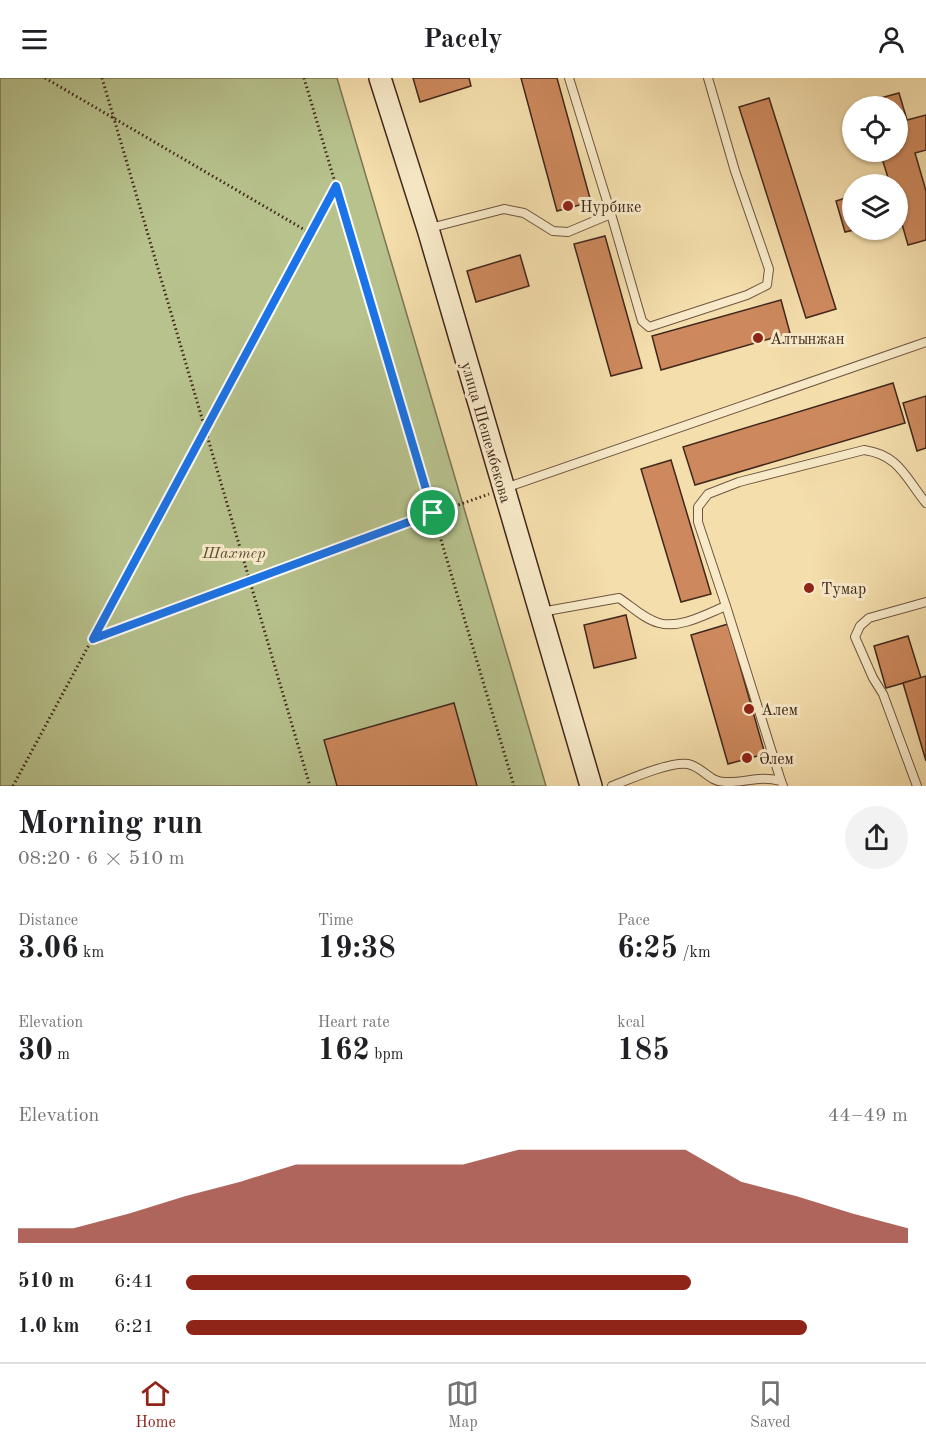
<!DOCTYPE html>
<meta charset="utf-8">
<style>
:root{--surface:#fff;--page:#f2f2f2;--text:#202124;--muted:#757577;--line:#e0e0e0;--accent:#8f2418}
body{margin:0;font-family:"Old Standard TT",serif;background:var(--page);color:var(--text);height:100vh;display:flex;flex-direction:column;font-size:22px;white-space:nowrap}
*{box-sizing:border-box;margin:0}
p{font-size:20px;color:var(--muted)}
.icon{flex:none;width:33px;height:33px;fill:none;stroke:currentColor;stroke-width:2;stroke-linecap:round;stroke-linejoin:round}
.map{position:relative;height:708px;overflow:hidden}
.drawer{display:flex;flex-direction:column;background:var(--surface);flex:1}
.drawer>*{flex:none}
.tools{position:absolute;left:842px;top:18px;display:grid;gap:12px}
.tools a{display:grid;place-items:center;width:66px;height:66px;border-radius:50%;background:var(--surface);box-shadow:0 2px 4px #0004;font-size:30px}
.pin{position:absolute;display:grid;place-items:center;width:51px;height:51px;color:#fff;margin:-26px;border:3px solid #fff;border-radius:50%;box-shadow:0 2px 6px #0007}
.round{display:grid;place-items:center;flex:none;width:63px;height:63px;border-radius:32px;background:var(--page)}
.overview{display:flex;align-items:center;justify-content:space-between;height:102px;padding:0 18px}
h1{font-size:33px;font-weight:700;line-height:45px}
.figures{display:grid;grid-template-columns:repeat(3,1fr);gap:9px;height:102px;padding:6px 18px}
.figures div{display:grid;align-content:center}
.figures b{font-size:30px;font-weight:700}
.figures small{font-size:16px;font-weight:400}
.figures p{font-size:16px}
.chart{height:168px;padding:12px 18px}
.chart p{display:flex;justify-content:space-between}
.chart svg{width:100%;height:108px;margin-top:6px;fill:var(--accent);opacity:.7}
ul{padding:0 18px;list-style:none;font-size:20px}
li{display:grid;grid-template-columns:96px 72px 1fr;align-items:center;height:45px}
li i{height:15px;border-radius:8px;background:var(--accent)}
header{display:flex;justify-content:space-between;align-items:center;height:78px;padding:0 18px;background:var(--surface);font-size:27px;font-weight:700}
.tabs{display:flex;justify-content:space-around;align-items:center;height:84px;border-top:2px solid var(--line);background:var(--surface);font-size:16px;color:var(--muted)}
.tabs a{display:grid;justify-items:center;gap:3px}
.tabs .selected{color:var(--accent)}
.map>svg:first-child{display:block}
.green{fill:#b7c28d;stroke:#7c7454;stroke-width:1.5}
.building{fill:#cd895d;stroke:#41271c;stroke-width:1.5}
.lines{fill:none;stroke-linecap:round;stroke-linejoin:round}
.lane-casing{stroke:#6e5540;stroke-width:10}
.secondary-casing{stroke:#41271c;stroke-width:24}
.path{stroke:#41271c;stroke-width:3;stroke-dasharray:1.5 3;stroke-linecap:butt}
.lane{stroke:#f8eac9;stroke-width:8}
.secondary{stroke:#f8eac9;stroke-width:21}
.route-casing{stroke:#fff;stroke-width:12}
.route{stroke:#1a73e8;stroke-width:8}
.poi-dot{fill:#8f2418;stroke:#f8eac9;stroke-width:2}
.labels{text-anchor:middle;stroke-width:6;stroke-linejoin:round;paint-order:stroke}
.poi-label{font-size:16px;fill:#41271c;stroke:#f8eac9;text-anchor:start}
.street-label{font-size:16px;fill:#41271c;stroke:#f8eac9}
.park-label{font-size:16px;font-style:italic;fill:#5e4e38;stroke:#f8eac9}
</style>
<header><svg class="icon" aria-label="menu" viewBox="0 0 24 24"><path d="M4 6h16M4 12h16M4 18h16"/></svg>Pacely<svg class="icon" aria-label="person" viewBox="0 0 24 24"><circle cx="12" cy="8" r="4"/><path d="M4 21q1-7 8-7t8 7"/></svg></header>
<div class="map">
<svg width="926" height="708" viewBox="0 0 926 708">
<rect width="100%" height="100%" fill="#f4deac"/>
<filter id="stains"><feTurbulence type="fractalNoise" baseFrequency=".00333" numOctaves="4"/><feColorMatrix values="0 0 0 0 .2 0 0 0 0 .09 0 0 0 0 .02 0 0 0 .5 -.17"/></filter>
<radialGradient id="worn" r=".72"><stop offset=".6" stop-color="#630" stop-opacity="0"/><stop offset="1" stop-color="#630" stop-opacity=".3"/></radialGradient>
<path class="green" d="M 0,0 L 337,0 L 546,708 L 0,708 Z"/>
<g class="building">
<path d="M 413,0 L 469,0 L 471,8 L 420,24 Z"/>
<path d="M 521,0 L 557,0 L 591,124 L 557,133 Z"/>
<path d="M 899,15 L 907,42 L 926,37 L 926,72 L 915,75 L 926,113 L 926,162 L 908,167 L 900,139 L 897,139 L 897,106 L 890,106 L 880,74 L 897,74 L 897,28 L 868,28 L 866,24 Z"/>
<path d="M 769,20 L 836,231 L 806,240 L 739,29 Z"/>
<path d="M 852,118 L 852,152 L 854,152 L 845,154 L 836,123 Z"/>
<path d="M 605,158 L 642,290 L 611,298 L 574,166 Z"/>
<path d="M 520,177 L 529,208 L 476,224 L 467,193 Z"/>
<path d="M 781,222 L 790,255 L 661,292 L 652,258 Z"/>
<path d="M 893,305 L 905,345 L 695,407 L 683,369 Z"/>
<path d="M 926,318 L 926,370 L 917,373 L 903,325 Z"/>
<path d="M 671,382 L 711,516 L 681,524 L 641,391 Z"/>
<path d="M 626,537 L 636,580 L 594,590 L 584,547 Z"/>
<path d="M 728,546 L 765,676 L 728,686 L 691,557 Z"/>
<path d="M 908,558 L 921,600 L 886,610 L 874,568 Z"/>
<path d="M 926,598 L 926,683 L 903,605 Z"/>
<path d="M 454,625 L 477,708 L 337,708 L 324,662 Z"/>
</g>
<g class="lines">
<defs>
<g id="lane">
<path d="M 569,0 L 611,136"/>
<path d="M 430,150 L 504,131 L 524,135 L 553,153 L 568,154 L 611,136 L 642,243 L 649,249 L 747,217 L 767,207 L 769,191 L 735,93 L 708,0"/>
<path d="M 505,410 L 926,264"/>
<path d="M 726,528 L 781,703"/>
<path d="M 541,534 L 619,520 C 631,528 644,541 659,545 C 680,551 706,536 726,528 L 698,444 L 698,429 L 708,416 L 739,404 L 864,372 C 899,377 905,399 926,425"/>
<path d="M 612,708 C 630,701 671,683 688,686 C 703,689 709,704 725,704 C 747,705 757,697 781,703 L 783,708"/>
<path d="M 917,708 L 883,616 L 873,600 L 855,559 L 860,548 L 869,540 L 926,524"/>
</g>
<path id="secondary" d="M 380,0 L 428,151 L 591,708"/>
</defs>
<use href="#lane" class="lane-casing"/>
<use href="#secondary" class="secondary-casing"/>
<g class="path">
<path d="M 45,0 L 310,155"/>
<path d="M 102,0 L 310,708"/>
<path d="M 304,0 L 514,708"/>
<path d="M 95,560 L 249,502 L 489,416"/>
<path d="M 13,708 L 336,108"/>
</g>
<use href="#lane" class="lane"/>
<use href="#secondary" class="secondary"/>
</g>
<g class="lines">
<defs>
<path id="route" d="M 336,108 L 433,435 L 93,561 Z"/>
</defs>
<use href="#route" class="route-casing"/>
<use href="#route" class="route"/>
</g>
<g class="poi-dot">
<circle cx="568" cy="128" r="6"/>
<circle cx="758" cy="260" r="6"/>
<circle cx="809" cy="510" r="6"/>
<circle cx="749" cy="631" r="6"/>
<circle cx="747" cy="680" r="6"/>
</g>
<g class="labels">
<g class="poi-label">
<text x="580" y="134">Нурбике</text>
<text x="770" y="266">Алтынжан</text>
<text x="821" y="516">Тумар</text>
<text x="761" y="637">Алем</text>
<text x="759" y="686">Әлем</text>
</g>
<g class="street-label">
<text transform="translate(487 354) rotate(74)" y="6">улица Шешембекова</text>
</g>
<g class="park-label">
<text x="234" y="480">Шахтер</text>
</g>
</g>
<rect width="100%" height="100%" filter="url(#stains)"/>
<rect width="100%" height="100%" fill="url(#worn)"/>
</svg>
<div class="tools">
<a><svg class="icon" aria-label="locate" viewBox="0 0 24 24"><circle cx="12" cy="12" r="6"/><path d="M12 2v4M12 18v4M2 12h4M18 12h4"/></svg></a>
<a><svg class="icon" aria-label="layers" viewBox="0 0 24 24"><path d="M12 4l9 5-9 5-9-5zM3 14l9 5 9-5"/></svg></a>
</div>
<div class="pin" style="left:433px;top:435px;background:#1e9e55"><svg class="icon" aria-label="arrive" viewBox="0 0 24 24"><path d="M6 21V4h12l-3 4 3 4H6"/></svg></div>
</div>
<section class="drawer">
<div class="overview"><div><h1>Morning run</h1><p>08:20 · 6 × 510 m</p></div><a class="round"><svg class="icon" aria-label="share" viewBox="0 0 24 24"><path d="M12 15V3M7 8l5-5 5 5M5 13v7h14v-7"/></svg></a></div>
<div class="figures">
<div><p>Distance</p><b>3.06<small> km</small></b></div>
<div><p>Time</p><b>19:38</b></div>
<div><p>Pace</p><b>6:25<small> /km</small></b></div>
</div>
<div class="figures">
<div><p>Elevation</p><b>30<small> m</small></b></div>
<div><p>Heart rate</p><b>162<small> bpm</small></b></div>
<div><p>kcal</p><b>185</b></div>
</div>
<div class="chart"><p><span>Elevation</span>44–49 m</p>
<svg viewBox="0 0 160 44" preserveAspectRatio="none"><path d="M0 44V38L10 38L20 32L30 25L40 19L50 12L60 12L70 12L80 12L90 6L100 6L110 6L120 6L130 19L140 25L150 32L160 38V44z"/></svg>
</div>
<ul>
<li><b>510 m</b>6:41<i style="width:70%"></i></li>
<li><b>1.0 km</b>6:21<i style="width:86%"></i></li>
</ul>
</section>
<nav class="tabs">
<a class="selected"><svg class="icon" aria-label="home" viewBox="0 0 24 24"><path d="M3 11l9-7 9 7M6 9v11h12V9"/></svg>Home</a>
<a><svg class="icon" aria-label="map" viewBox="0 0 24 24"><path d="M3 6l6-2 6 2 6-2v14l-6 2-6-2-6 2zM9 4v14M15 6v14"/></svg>Map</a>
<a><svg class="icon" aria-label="saved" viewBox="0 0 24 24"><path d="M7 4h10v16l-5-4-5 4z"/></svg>Saved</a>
</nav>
